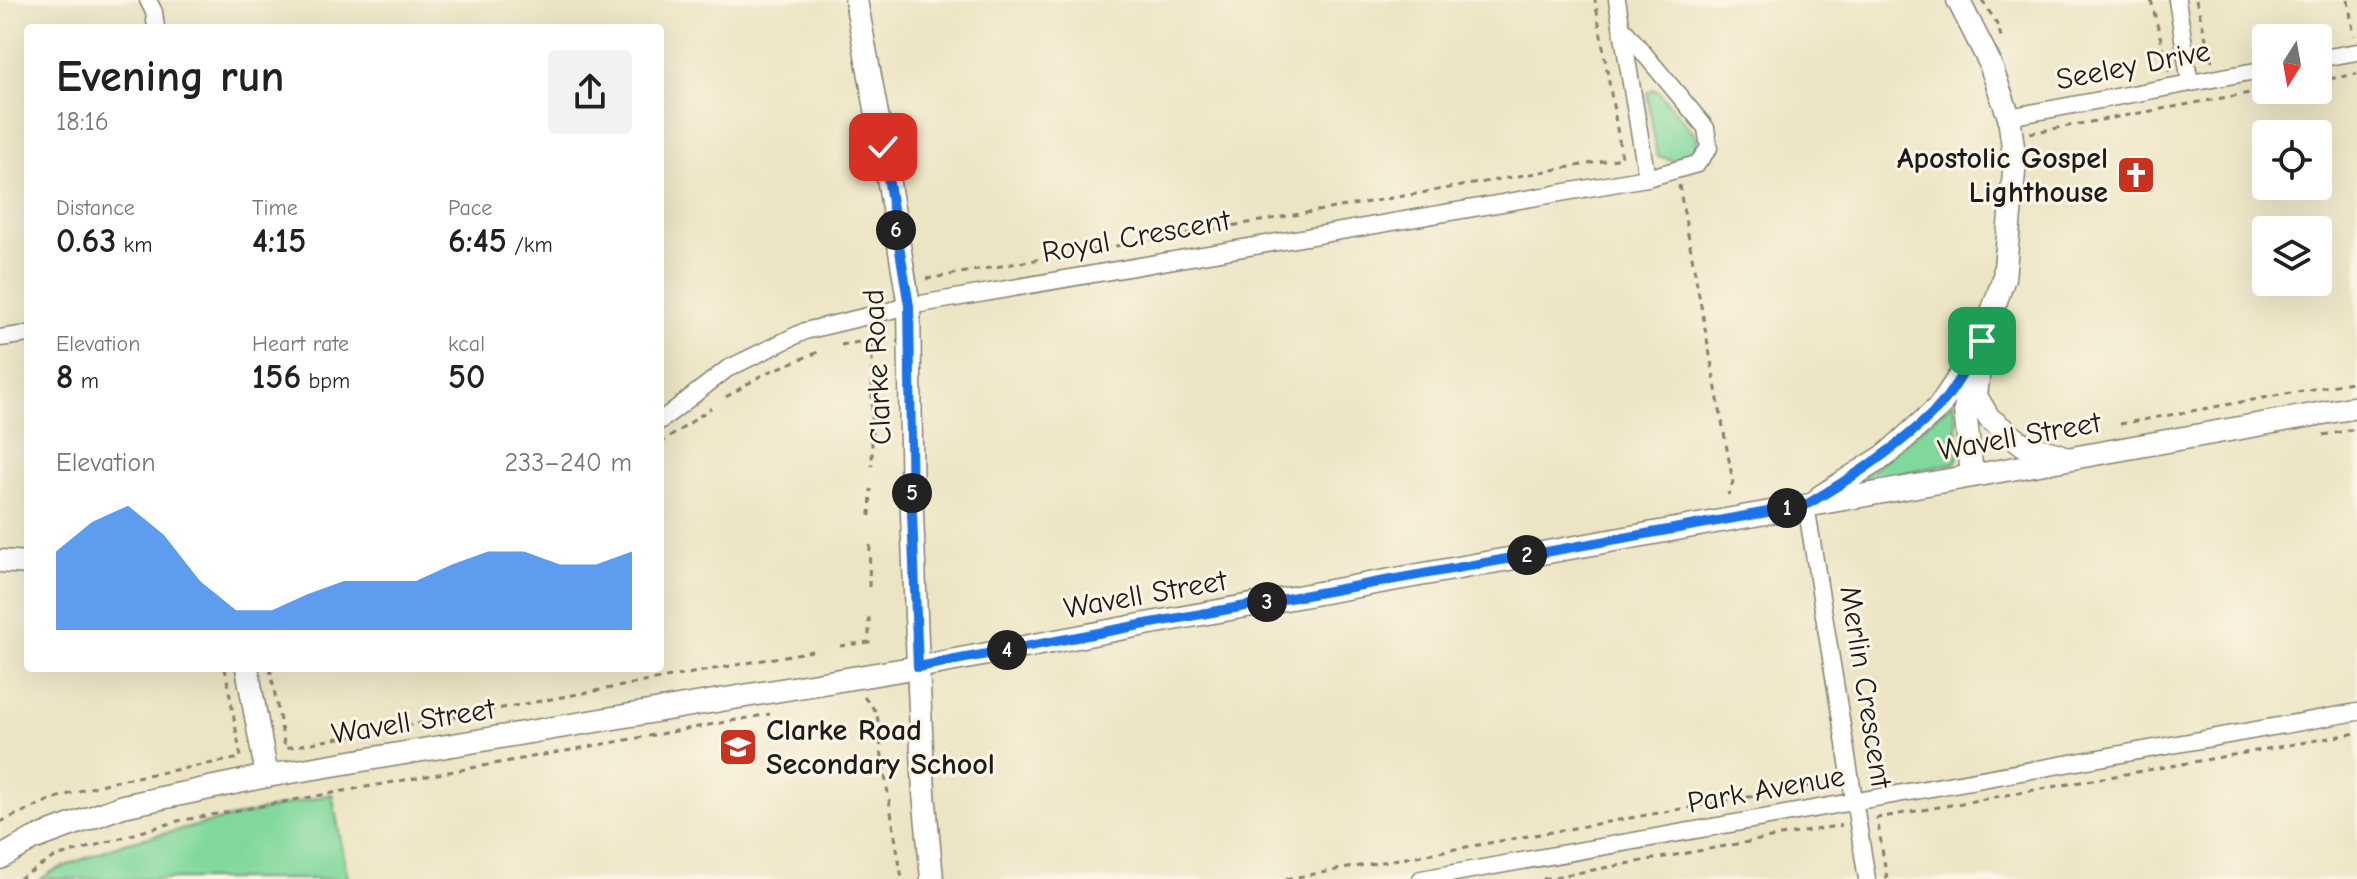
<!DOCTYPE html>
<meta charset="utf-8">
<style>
:root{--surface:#fff;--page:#f2f2f2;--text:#202124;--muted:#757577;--accent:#1a73e8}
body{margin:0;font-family:"Comic Neue",sans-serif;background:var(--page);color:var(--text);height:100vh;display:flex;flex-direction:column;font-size:30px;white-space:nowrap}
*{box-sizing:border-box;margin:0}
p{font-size:26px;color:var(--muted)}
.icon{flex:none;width:44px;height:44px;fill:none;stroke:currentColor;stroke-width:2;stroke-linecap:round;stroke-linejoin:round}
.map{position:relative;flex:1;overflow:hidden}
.side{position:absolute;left:24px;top:24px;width:640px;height:648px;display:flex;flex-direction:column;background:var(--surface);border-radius:8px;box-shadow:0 8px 32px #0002}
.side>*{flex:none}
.needle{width:52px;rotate:191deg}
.fabs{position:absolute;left:2252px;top:24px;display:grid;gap:16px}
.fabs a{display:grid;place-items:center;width:80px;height:80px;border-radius:8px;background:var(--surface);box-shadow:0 8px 32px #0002;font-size:40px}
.pin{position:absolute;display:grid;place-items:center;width:68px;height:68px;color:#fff;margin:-34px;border-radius:16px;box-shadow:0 4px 12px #0006}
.km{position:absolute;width:40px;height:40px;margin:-20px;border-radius:50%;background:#222;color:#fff;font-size:22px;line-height:40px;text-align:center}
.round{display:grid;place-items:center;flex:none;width:84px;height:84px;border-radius:8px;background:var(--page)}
.headline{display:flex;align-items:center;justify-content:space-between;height:136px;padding:0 32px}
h1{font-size:44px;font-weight:700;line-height:60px}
.metrics{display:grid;grid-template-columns:repeat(3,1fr);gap:12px;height:136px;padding:8px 32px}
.metrics div{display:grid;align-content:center}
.metrics b{font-size:34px;font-weight:700}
.metrics small{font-size:22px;font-weight:400}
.metrics p{font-size:22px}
.chart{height:224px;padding:16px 32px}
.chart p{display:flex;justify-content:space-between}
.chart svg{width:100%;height:144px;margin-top:8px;fill:var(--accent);opacity:.7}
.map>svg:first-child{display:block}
.green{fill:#80d89d;stroke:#4e7a5c;stroke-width:2}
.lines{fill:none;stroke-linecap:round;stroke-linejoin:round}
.street-casing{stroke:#848070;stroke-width:19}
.secondary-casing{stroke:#848070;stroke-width:25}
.path{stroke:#848070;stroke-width:3;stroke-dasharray:6 6;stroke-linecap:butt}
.street{stroke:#fff;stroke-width:16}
.secondary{stroke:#fff;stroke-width:22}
.route-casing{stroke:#fff;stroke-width:16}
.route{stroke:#1a73e8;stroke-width:10}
.labels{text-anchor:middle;stroke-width:6;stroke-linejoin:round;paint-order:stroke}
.street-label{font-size:30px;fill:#1c1c1c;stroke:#fcf5e5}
.poi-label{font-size:30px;font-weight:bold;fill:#1c1c1c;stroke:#fcf5e5;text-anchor:end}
</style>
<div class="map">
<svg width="2357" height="879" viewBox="0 0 2357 879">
<rect width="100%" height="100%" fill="#fcf5e5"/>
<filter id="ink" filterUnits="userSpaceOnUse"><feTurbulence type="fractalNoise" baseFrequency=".0125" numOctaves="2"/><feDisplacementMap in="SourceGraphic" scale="16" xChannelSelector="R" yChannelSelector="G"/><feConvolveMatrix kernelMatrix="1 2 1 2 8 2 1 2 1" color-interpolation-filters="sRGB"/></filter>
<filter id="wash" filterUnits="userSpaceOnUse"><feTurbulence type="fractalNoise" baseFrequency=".006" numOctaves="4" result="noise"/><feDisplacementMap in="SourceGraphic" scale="32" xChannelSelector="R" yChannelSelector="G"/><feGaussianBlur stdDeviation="1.8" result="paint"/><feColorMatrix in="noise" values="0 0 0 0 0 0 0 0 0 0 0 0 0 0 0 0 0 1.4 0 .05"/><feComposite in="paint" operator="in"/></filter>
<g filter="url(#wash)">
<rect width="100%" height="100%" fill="#ece4c3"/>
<g class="green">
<path d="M 1653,89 L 1659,92 L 1697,137 L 1697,149 L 1688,159 L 1672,160 L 1657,156 L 1647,93 Z"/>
<path d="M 1954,401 L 1960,453 L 1955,463 L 1859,481 Z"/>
<path d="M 332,794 L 348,879 L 41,879 L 53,871 L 124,843 Z"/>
</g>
</g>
<g filter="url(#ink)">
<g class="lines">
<defs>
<g id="street">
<path d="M 148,0 L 154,12 L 156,28"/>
<path d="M 1617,0 L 1647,178"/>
<path d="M 2177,0 L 2190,83"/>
<path d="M 2318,59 L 2357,52"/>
<path d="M 2009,117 L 2266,69"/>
<path d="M 0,338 L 28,334"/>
<path d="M 660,421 L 727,369 L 805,331 L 909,306 L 1647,178 L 1697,164 L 1709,148 L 1706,128 L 1621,26"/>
<path d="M 1806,505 L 1867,879"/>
<path d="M 1421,879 L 2357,712"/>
</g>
<g id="secondary">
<path d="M 856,0 L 883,147 L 909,306 L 912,513 L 918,667 L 924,793 L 932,879"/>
<path d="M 1958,0 L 1989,61 L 2009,117 L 2015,162 L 2004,278 L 1982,341 L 1965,410 L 1972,475"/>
<path d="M 1978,378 L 1976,396 L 1989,418 L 2025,446 L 2060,455"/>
<path d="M 1821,496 L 1886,455 L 1939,407 L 1973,356"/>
<path d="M 0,561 L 28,563"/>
<path d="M 247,668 L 267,776"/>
<path d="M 0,858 L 33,839 L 123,806 L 267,776 L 918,667 L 1146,624 L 2357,407"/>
</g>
</defs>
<use href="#street" class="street-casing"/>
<use href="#secondary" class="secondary-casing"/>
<g class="path">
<path d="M 1982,0 L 1996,22 L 2002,39"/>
<path d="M 2151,0 L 2169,72"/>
<path d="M 2196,0 L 2212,62"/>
<path d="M 2348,0 L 2354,36"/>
<path d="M 2318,81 L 2357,74"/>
<path d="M 2030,133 L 2266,90"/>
<path d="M 1679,185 L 1733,482 L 1728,495"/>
<path d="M 926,279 L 1622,158 L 1595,0"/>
<path d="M 841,345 L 872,340 L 872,466"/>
<path d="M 726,397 L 764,374 L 821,351"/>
<path d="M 2120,424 L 2357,381"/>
<path d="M 2323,435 L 2357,429"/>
<path d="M 660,444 L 711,408"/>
<path d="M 870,516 L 871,489"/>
<path d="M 869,587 L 870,544"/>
<path d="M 840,646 L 869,642 L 869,612"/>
<path d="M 270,668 L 285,748 L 812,651"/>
<path d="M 864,697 L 877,713 L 882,757 L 902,879"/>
<path d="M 0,822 L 52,799 L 114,781 L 241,758 L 225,668"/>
<path d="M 19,879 L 53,858 L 178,821 L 770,714"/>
<path d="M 1286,879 L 1833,782"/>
<path d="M 1543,879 L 1842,825"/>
<path d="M 1887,879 L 1877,818 L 2357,733"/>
</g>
<use href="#street" class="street"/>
<use href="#secondary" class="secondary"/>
</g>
</g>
<g class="lines" filter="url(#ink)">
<defs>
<path id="route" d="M 883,147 L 909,306 L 912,513 L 918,667 L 1146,624 L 1806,505 C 1853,477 1898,448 1937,409 C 1955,390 1968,363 1982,341"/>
</defs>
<use href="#route" class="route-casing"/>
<use href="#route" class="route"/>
</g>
<defs>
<symbol id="church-square" viewBox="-11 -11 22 22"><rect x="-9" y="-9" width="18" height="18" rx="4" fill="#c8321e" stroke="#fcf5e5"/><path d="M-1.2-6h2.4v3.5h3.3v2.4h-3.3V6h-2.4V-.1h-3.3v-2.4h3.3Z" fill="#fff"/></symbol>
<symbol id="school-square" viewBox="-11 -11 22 22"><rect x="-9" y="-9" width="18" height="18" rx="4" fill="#c8321e" stroke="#fcf5e5"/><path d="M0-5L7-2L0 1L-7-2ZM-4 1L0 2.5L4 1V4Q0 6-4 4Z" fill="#fff"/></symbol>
</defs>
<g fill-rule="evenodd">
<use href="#church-square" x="2114" y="153" width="44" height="44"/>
<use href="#school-square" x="716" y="725" width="44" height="44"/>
</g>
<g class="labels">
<g class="street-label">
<text transform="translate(2133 65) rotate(-11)" y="10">Seeley Drive</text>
<text transform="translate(1136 236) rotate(-10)" y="10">Royal Crescent</text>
<text transform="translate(877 367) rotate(-93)" y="10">Clarke Road</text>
<text transform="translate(2019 436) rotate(-10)" y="10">Wavell Street</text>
<text transform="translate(1145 594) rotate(-10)" y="10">Wavell Street</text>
<text transform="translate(1866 687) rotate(81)" y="10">Merlin Crescent</text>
<text transform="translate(413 721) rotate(-9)" y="10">Wavell Street</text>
<text transform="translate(1766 789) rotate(-10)" y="10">Park Avenue</text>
</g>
<g class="poi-label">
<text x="2108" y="168">Apostolic Gospel<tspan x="2108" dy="34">Lighthouse</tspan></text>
<text x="766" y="740" text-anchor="start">Clarke Road<tspan x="766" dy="34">Secondary School</tspan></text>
</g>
</g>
</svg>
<div class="fabs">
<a><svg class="needle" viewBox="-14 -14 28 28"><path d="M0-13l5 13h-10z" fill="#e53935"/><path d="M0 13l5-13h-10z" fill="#757577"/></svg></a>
<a><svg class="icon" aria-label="locate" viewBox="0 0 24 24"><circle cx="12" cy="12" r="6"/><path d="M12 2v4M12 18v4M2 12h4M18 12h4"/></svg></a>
<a><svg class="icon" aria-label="layers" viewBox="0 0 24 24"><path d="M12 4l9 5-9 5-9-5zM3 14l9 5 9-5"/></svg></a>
</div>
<div class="pin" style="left:1982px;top:341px;background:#1e9e55"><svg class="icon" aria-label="arrive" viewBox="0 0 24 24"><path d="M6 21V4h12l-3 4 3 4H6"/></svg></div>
<div class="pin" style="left:883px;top:147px;background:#d93025"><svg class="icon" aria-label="check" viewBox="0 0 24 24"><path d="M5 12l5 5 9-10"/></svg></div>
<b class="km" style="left:1787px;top:508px">1</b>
<b class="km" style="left:1527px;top:555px">2</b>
<b class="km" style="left:1267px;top:602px">3</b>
<b class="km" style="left:1007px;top:650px">4</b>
<b class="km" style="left:912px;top:493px">5</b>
<b class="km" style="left:896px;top:230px">6</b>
<section class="side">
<div class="headline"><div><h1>Evening run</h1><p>18:16</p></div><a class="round"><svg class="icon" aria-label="share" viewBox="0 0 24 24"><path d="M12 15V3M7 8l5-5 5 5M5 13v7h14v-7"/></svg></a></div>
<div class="metrics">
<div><p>Distance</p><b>0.63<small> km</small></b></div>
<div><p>Time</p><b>4:15</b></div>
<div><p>Pace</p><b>6:45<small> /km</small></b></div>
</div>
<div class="metrics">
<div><p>Elevation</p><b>8<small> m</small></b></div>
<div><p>Heart rate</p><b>156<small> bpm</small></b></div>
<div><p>kcal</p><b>50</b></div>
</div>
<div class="chart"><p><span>Elevation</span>233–240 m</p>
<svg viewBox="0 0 160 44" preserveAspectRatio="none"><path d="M0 44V20L10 11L20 6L30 15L40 29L50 38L60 38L70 33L80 29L90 29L100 29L110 24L120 20L130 20L140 24L150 24L160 20V44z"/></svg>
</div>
</section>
</div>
